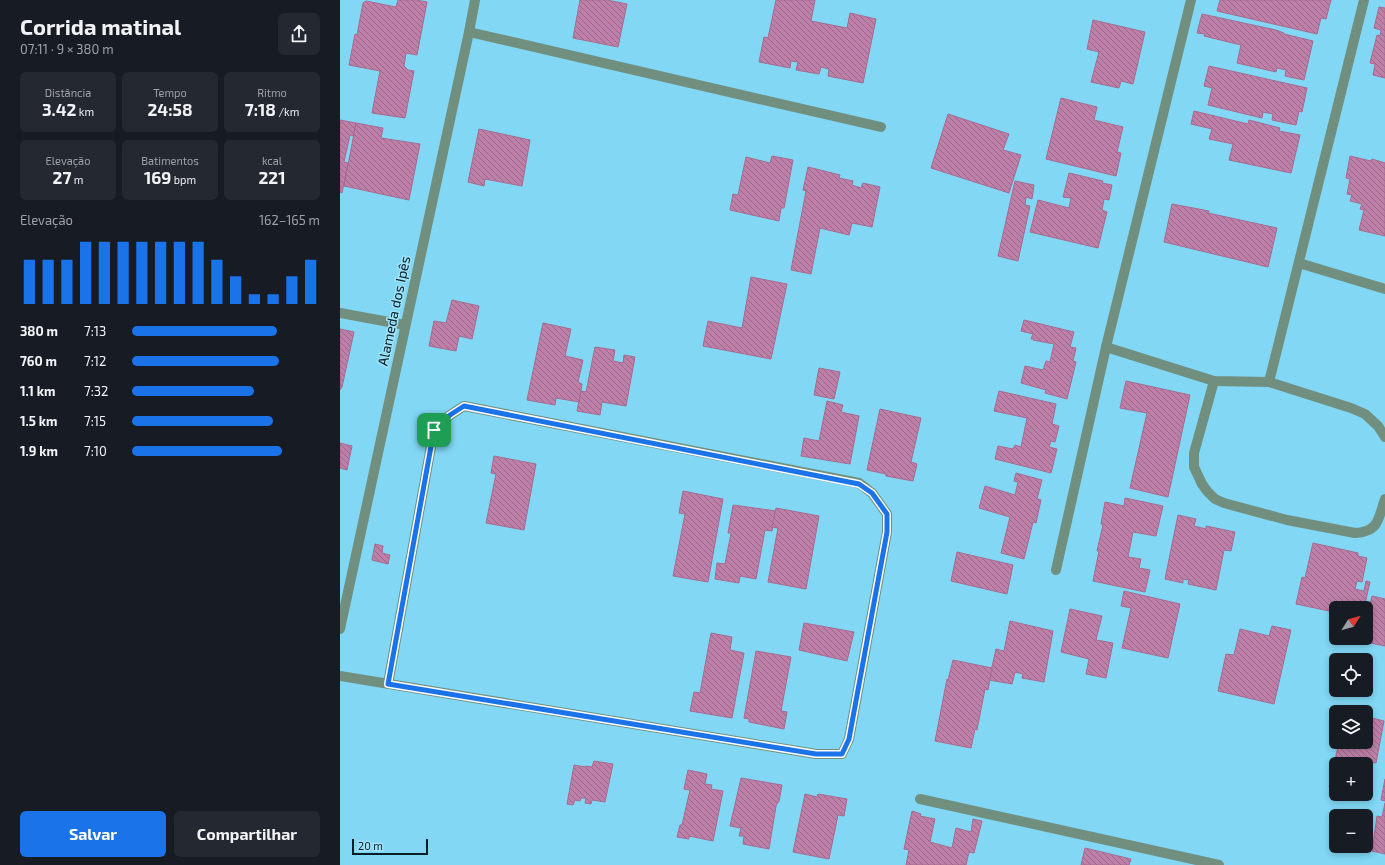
<!DOCTYPE html>
<html lang="pt">
<meta charset="utf-8">
<style>
:root{--surface:#171b24;--page:#242831;--text:#f1f3f6;--muted:#9ea1a6;--accent:#1a73e8}
body{margin:0;font-family:"Exo 2",sans-serif;background:var(--page);color:var(--text);height:100vh;display:flex;flex-direction:column;font-size:15px;white-space:nowrap}
*{box-sizing:border-box;margin:0}
p{font-size:13px;color:var(--muted)}
.icon{flex:none;width:22px;height:22px;fill:none;stroke:currentColor;stroke-width:2;stroke-linecap:round;stroke-linejoin:round}
.map{position:relative;flex:1;overflow:hidden}
.panel{display:flex;flex-direction:column;background:var(--surface);width:340px}
.panel>*{flex:none}
.needle{width:26px;rotate:53deg}
.fabs{position:absolute;left:989px;top:601px;display:grid;gap:8px}
.fabs a{display:grid;place-items:center;width:44px;height:44px;border-radius:6px;background:var(--surface);box-shadow:0 2px 6px #0003;font-size:20px}
.scale{position:absolute;left:12px;bottom:10px;width:76px;box-sizing:border-box;padding-left:4px;border:2px solid #031f27;border-top:0;font-size:11px;line-height:14px;white-space:nowrap;color:#031f27;-webkit-text-stroke:3px #9fe2f9;paint-order:stroke}
.pin{position:absolute;display:grid;place-items:center;width:34px;height:34px;color:#fff;margin:-17px;border-radius:8px;box-shadow:0 2px 6px #0006}
.round{display:grid;place-items:center;flex:none;width:42px;height:42px;border-radius:6px;background:var(--page)}
.summary{display:flex;align-items:center;justify-content:space-between;height:68px;padding:0 20px}
h1{font-size:22px;font-weight:700;line-height:30px}
.figures{display:grid;grid-template-columns:repeat(3,1fr);gap:6px;height:68px;padding:4px 20px}
.figures div{display:grid;align-content:center;border-radius:6px;background:var(--page);text-align:center}
.figures b{font-size:17px;font-weight:700}
.figures small{font-size:11px;font-weight:400}
.figures p{font-size:11px}
.chart{height:112px;padding:8px 20px}
.chart p{display:flex;justify-content:space-between}
.chart svg{width:100%;height:72px;margin-top:4px;stroke:var(--accent);stroke-width:6}
.action{display:flex;gap:8px;margin-top:auto;padding:8px 20px}
.action a{flex:1;height:46px;border-radius:6px;background:var(--accent);color:#fff;font-size:16px;font-weight:700;line-height:46px;text-align:center}
.action a+a{background:var(--page);color:var(--text)}
ul{padding:0 20px;list-style:none;font-size:13px}
li{display:grid;grid-template-columns:64px 48px 1fr;align-items:center;height:30px}
li i{height:10px;border-radius:5px;background:var(--accent)}
main{display:flex;flex:1;min-height:0}
.map>svg:first-child{display:block}
.building{fill:url(#building-back-hatch);stroke:#a66a90}
.lines{fill:none;stroke-linecap:round;stroke-linejoin:round}
.service{stroke:#718f7f;stroke-width:10}
.minor{stroke:#718f7f;stroke-width:10}
.tertiary{stroke:#718f7f;stroke-width:10}
.route-casing{stroke:#fff;stroke-width:8}
.route{stroke:#1a73e8;stroke-width:5}
.labels{text-anchor:middle;stroke-width:3;stroke-linejoin:round;paint-order:stroke}
.street-label{font-size:14px;fill:#031f27;stroke:#9fe2f9}
</style>
<main>
<section class="panel">
<div class="summary"><div><h1>Corrida matinal</h1><p>07:11 · 9 × 380 m</p></div><a class="round"><svg class="icon" aria-label="share" viewBox="0 0 24 24"><path d="M12 15V3M7 8l5-5 5 5M5 13v7h14v-7"/></svg></a></div>
<div class="figures">
<div><p>Distância</p><b>3.42<small> km</small></b></div>
<div><p>Tempo</p><b>24:58</b></div>
<div><p>Ritmo</p><b>7:18<small> /km</small></b></div>
</div>
<div class="figures">
<div><p>Elevação</p><b>27<small> m</small></b></div>
<div><p>Batimentos</p><b>169<small> bpm</small></b></div>
<div><p>kcal</p><b>221</b></div>
</div>
<div class="chart"><p><span>Elevação</span>162–165 m</p>
<svg viewBox="0 0 160 44" preserveAspectRatio="none"><path d="M5 44V17M15 44V17M25 44V17M35 44V6M45 44V6M55 44V6M65 44V6M75 44V6M85 44V6M95 44V6M105 44V17M115 44V27M125 44V38M135 44V38M145 44V27M155 44V17"/></svg>
</div>
<ul>
<li><b>380 m</b>7:13<i style="width:77%"></i></li>
<li><b>760 m</b>7:12<i style="width:78%"></i></li>
<li><b>1.1 km</b>7:32<i style="width:65%"></i></li>
<li><b>1.5 km</b>7:15<i style="width:75%"></i></li>
<li><b>1.9 km</b>7:10<i style="width:80%"></i></li>
</ul>
<div class="action"><a>Salvar</a><a>Compartilhar</a></div>
</section>
<div class="map">
<svg width="1045" height="865" viewBox="0 0 1045 865">
<defs>
<pattern id="building-back-hatch" width="6" height="6" patternUnits="userSpaceOnUse"><rect width="6" height="6" fill="#be80a8"/><path d="M-1 5l2 2M0 0l6 6M5-1l2 2" fill="none" stroke="#986889"/></pattern>
</defs>
<rect width="100%" height="100%" fill="#81d7f4"/>
<g class="building">
<path d="M 58,0 L 76,0 L 87,2 L 77,55 L 66,53 L 64,66 L 68,70 L 74,71 L 65,118 L 32,113 L 40,71 L 9,65 L 15,34 L 17,35 L 23,3 L 26,1 L 56,7 Z"/>
<path d="M 240,0 L 267,0 L 287,4 L 278,47 L 233,38 Z"/>
<path d="M 436,0 L 475,0 L 471,21 L 507,28 L 510,13 L 536,19 L 523,83 L 488,76 L 489,69 L 481,67 L 479,74 L 456,70 L 458,62 L 451,61 L 450,68 L 419,62 L 424,37 L 428,38 Z"/>
<path d="M 880,0 L 991,0 L 986,19 L 981,18 L 977,34 L 877,11 Z"/>
<path d="M 1039,7 L 1045,8 L 1045,78 L 1033,75 L 1035,64 L 1030,63 L 1037,35 L 1040,36 L 1041,30 L 1034,28 Z"/>
<path d="M 862,14 L 936,30 L 944,33 L 944,34 L 973,41 L 964,80 L 945,76 L 946,70 L 937,68 L 936,72 L 897,63 L 901,45 L 864,36 L 865,34 L 857,33 Z"/>
<path d="M 753,20 L 805,32 L 793,84 L 781,81 L 779,88 L 751,82 L 759,52 L 747,49 Z"/>
<path d="M 869,66 L 967,88 L 962,112 L 959,111 L 956,125 L 932,120 L 933,114 L 923,112 L 922,118 L 868,105 L 872,88 L 864,86 Z"/>
<path d="M 721,98 L 757,107 L 754,120 L 783,127 L 777,152 L 781,153 L 776,176 L 706,159 Z"/>
<path d="M 854,111 L 908,124 L 909,120 L 940,128 L 939,131 L 960,135 L 951,173 L 889,160 L 893,144 L 869,139 L 872,129 L 851,124 Z"/>
<path d="M 608,114 L 669,134 L 663,150 L 681,155 L 669,193 L 591,168 Z"/>
<path d="M 0,120 L 16,123 L 14,136 L 10,135 L 4,162 L 8,163 L 2,193 L 0,192 Z"/>
<path d="M 16,123 L 43,128 L 41,138 L 80,144 L 69,200 L 4,186 Z"/>
<path d="M 139,129 L 190,140 L 182,186 L 145,179 L 144,186 L 128,182 Z"/>
<path d="M 432,156 L 453,160 L 444,208 L 441,208 L 439,221 L 390,210 L 393,194 L 398,195 L 406,157 L 430,163 Z"/>
<path d="M 1010,156 L 1031,161 L 1032,159 L 1045,163 L 1045,236 L 1019,230 L 1024,210 L 1020,209 L 1022,204 L 1010,201 L 1012,195 L 1007,194 L 1010,179 L 1006,178 Z"/>
<path d="M 468,167 L 500,175 L 499,178 L 513,181 L 512,185 L 521,188 L 523,183 L 540,187 L 532,227 L 512,223 L 509,235 L 480,228 L 471,274 L 451,270 L 466,191 L 463,190 Z"/>
<path d="M 729,173 L 763,181 L 762,183 L 772,185 L 769,200 L 764,199 L 762,210 L 767,212 L 758,248 L 690,232 L 698,200 L 729,208 L 731,198 L 723,197 Z"/>
<path d="M 675,181 L 694,185 L 692,199 L 686,197 L 685,205 L 690,206 L 678,261 L 658,256 Z"/>
<path d="M 832,204 L 869,211 L 868,213 L 937,228 L 928,267 L 824,242 Z"/>
<path d="M 411,277 L 447,284 L 431,359 L 363,346 L 368,321 L 402,328 Z"/>
<path d="M 112,300 L 139,306 L 132,339 L 119,336 L 116,351 L 89,346 L 94,321 L 106,323 Z"/>
<path d="M 684,320 L 734,332 L 730,347 L 736,348 L 733,361 L 736,362 L 727,399 L 705,393 L 706,390 L 681,383 L 685,366 L 703,370 L 706,361 L 710,362 L 714,344 L 693,340 L 694,339 L 691,339 L 693,334 L 681,331 Z"/>
<path d="M 203,323 L 231,329 L 225,356 L 243,360 L 238,382 L 242,384 L 239,402 L 216,398 L 215,405 L 187,400 Z"/>
<path d="M 0,329 L 14,332 L 2,387 L 0,390 Z"/>
<path d="M 255,347 L 275,350 L 273,361 L 283,363 L 284,355 L 295,357 L 286,406 L 262,402 L 260,415 L 237,411 L 241,391 L 246,392 Z"/>
<path d="M 479,368 L 500,372 L 494,399 L 474,395 Z"/>
<path d="M 786,381 L 850,395 L 828,497 L 790,488 L 807,413 L 780,408 Z"/>
<path d="M 659,391 L 716,404 L 712,424 L 719,426 L 715,442 L 711,441 L 709,447 L 717,449 L 711,473 L 655,459 L 658,446 L 673,449 L 675,445 L 681,447 L 687,418 L 654,411 Z"/>
<path d="M 487,401 L 503,405 L 501,412 L 519,416 L 510,464 L 461,456 L 464,438 L 479,441 Z"/>
<path d="M 540,409 L 581,418 L 571,462 L 577,464 L 573,481 L 546,476 L 546,474 L 527,470 Z"/>
<path d="M 0,443 L 12,446 L 7,470 L 0,468 Z"/>
<path d="M 154,456 L 196,464 L 184,530 L 146,523 L 156,474 L 151,473 Z"/>
<path d="M 676,473 L 702,480 L 697,499 L 701,500 L 696,523 L 693,522 L 684,559 L 661,553 L 670,517 L 639,508 L 645,486 L 675,495 L 678,482 L 674,481 Z"/>
<path d="M 343,491 L 383,499 L 368,582 L 333,576 L 345,514 L 339,513 Z"/>
<path d="M 785,498 L 823,506 L 816,536 L 793,532 L 788,557 L 801,559 L 799,568 L 810,570 L 805,592 L 753,581 L 759,551 L 757,551 L 763,525 L 761,524 L 765,502 L 784,506 Z"/>
<path d="M 393,505 L 436,511 L 432,531 L 425,530 L 416,579 L 400,576 L 399,583 L 375,579 L 377,563 L 385,564 L 391,533 L 388,533 Z"/>
<path d="M 436,508 L 479,516 L 466,589 L 428,582 L 438,528 L 432,527 Z"/>
<path d="M 838,515 L 856,519 L 854,526 L 866,529 L 866,526 L 895,532 L 891,551 L 884,550 L 876,590 L 848,584 L 849,580 L 843,579 L 843,583 L 825,579 Z"/>
<path d="M 973,543 L 1018,553 L 1018,556 L 1027,558 L 1022,582 L 1017,581 L 1015,589 L 1024,591 L 1026,581 L 1030,582 L 1024,608 L 996,608 L 996,629 L 991,628 L 994,612 L 956,604 L 962,577 L 965,578 Z"/>
<path d="M 35,544 L 43,546 L 42,553 L 50,555 L 48,564 L 32,560 Z"/>
<path d="M 617,552 L 673,565 L 667,594 L 611,581 Z"/>
<path d="M 784,591 L 840,604 L 828,658 L 782,648 L 791,608 L 781,606 Z"/>
<path d="M 1032,596 L 1045,599 L 1045,646 L 1021,641 L 1022,638 L 1026,638 L 1026,621 Z"/>
<path d="M 730,609 L 762,616 L 756,640 L 773,643 L 766,678 L 746,674 L 749,659 L 721,652 Z"/>
<path d="M 670,621 L 713,631 L 704,682 L 682,678 L 683,674 L 675,672 L 672,684 L 649,680 L 656,649 L 664,651 Z"/>
<path d="M 464,623 L 514,632 L 507,661 L 459,650 Z"/>
<path d="M 932,626 L 951,630 L 934,704 L 878,691 L 886,654 L 894,655 L 900,629 L 929,636 Z"/>
<path d="M 371,633 L 392,637 L 390,650 L 404,653 L 392,718 L 350,711 L 354,692 L 360,693 Z"/>
<path d="M 416,651 L 451,657 L 441,711 L 447,712 L 444,729 L 409,722 L 409,719 L 404,718 Z"/>
<path d="M 613,660 L 652,668 L 648,690 L 645,689 L 637,730 L 635,729 L 631,748 L 595,741 L 607,679 L 608,680 Z"/>
<path d="M 1028,717 L 1044,721 L 1036,763 L 1020,760 L 1020,764 L 996,764 L 996,789 L 989,787 L 999,742 L 1026,742 L 1026,726 Z"/>
<path d="M 254,761 L 273,764 L 265,802 L 252,800 L 251,804 L 245,803 L 246,798 L 241,798 L 240,801 L 235,800 L 233,805 L 227,804 L 234,765 L 245,767 L 246,766 L 252,767 Z"/>
<path d="M 348,770 L 367,774 L 365,784 L 372,785 L 371,789 L 383,791 L 373,841 L 349,836 L 349,839 L 337,837 L 340,825 L 342,825 L 350,790 L 344,789 Z"/>
<path d="M 401,778 L 442,785 L 439,802 L 438,802 L 436,806 L 429,849 L 403,844 L 404,836 L 399,836 L 401,828 L 390,826 Z"/>
<path d="M 1045,779 L 1045,801 L 1041,800 Z"/>
<path d="M 465,794 L 477,797 L 478,794 L 507,799 L 504,816 L 498,815 L 489,859 L 453,852 Z"/>
<path d="M 1045,803 L 1045,854 L 1032,851 L 1037,816 L 1042,817 Z"/>
<path d="M 572,811 L 581,814 L 580,816 L 595,819 L 590,842 L 612,848 L 616,828 L 631,832 L 633,819 L 642,821 L 634,853 L 629,852 L 626,865 L 566,865 L 569,850 L 564,849 Z"/>
<path d="M 745,848 L 791,859 L 789,865 L 741,865 Z"/>
</g>
<g class="lines">
<g class="service">
<path d="M 959,263 L 1045,289"/>
<path d="M 766,347 L 874,381 L 929,382 L 1011,408 L 1025,414 L 1038,426 L 1045,437"/>
<path d="M 874,381 L 854,453 L 854,467 L 862,484 L 867,491 L 875,499 L 884,503 L 947,520 L 1015,533 C 1039,532 1038,519 1045,499"/>
<path d="M 929,382 L 1024,0"/>
<path d="M 716,570 L 766,347 L 851,0"/>
<path d="M 580,799 L 879,865"/>
</g>
<g class="minor">
<path d="M 129,32 L 541,127"/>
<path d="M 0,313 L 65,325"/>
<path d="M 0,676 L 476,754 L 502,754 L 509,739 L 547,532 L 547,514 L 532,493 L 519,483 L 124,406 L 110,415 L 94,430 L 48,684"/>
</g>
<path class="tertiary" d="M 0,629 L 129,32 L 135,0"/>
</g>
<g class="lines">
<defs>
<path id="route" d="M 124,406 L 519,484 L 532,493 L 547,514 L 547,532 L 509,739 L 502,754 L 476,754 L 48,684 L 94,430 L 110,415 Z"/>
</defs>
<use href="#route" class="route-casing"/>
<use href="#route" class="route"/>
</g>
<g class="labels">
<g class="street-label">
<text transform="translate(54 311) rotate(-78)" y="5">Alameda dos Ipês</text>
</g>
</g>
</svg>
<div class="fabs">
<a><svg class="needle" viewBox="-14 -14 28 28"><path d="M0-13l5 13h-10z" fill="#e53935"/><path d="M0 13l5-13h-10z" fill="#9ea1a6"/></svg></a>
<a><svg class="icon" aria-label="locate" viewBox="0 0 24 24"><circle cx="12" cy="12" r="6"/><path d="M12 2v4M12 18v4M2 12h4M18 12h4"/></svg></a>
<a><svg class="icon" aria-label="layers" viewBox="0 0 24 24"><path d="M12 4l9 5-9 5-9-5zM3 14l9 5 9-5"/></svg></a>
<a>+</a>
<a>−</a>
</div>
<div class="scale">20 m</div>
<div class="pin" style="left:94px;top:430px;background:#1e9e55"><svg class="icon" aria-label="arrive" viewBox="0 0 24 24"><path d="M6 21V4h12l-3 4 3 4H6"/></svg></div>
</div>
</main>
